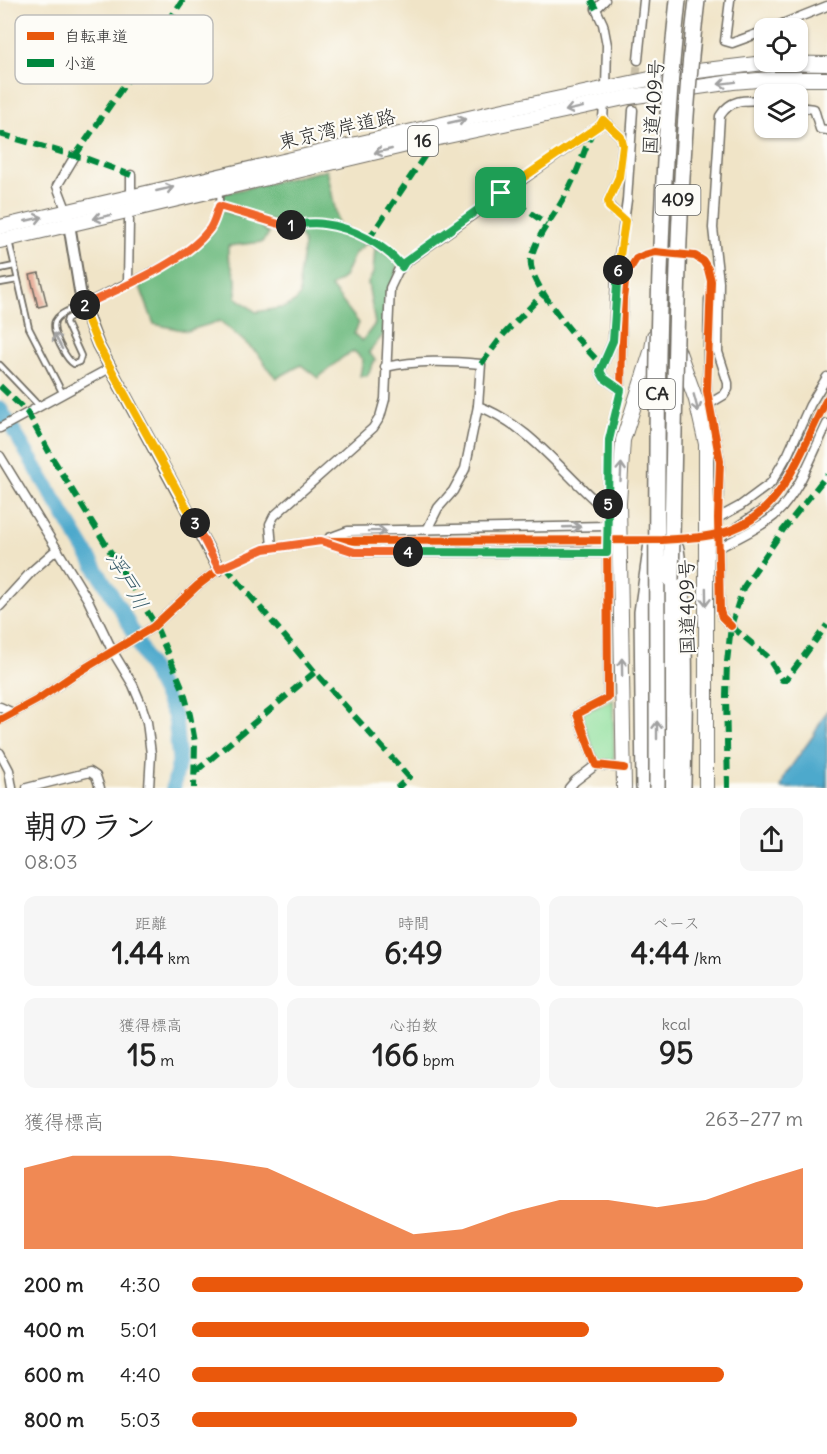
<!DOCTYPE html>
<html lang="ja">
<meta charset="utf-8">
<style>
:root{--surface:#fff;--page:#f6f6f6;--text:#222;--muted:#767676;--accent:#ea580c}
body{margin:0;font-family:Delius,"Klee One",sans-serif;background:var(--page);color:var(--text);height:100vh;display:flex;flex-direction:column;font-size:22px;white-space:nowrap}
*{box-sizing:border-box;margin:0}
p{font-size:20px;color:var(--muted)}
.icon{flex:none;width:33px;height:33px;fill:none;stroke:currentColor;stroke-width:2;stroke-linecap:round;stroke-linejoin:round}
.map{position:relative;height:788px;overflow:hidden}
.side{display:flex;flex-direction:column;background:var(--surface);flex:1}
.side>*{flex:none}
.controls{position:absolute;left:754px;top:18px;display:grid;gap:12px}
.controls a{display:grid;place-items:center;width:54px;height:54px;border-radius:12px;background:var(--surface);box-shadow:0 2px 4px #0004;font-size:30px}
.pin{position:absolute;display:grid;place-items:center;width:51px;height:51px;color:#fff;margin:-26px;border-radius:12px;box-shadow:0 3px 9px #0006}
.km{position:absolute;width:30px;height:30px;margin:-15px;border-radius:50%;background:#222;color:#fff;font-size:16px;line-height:30px;text-align:center}
.round{display:grid;place-items:center;flex:none;width:63px;height:63px;border-radius:12px;background:var(--page)}
.head{display:flex;align-items:center;justify-content:space-between;height:102px;padding:0 24px}
h1{font-size:33px;font-weight:700;line-height:45px}
.figures{display:grid;grid-template-columns:repeat(3,1fr);gap:9px;height:102px;padding:6px 24px}
.figures div{display:grid;align-content:center;border-radius:12px;background:var(--page);text-align:center}
.figures b{font-size:30px;font-weight:700}
.figures small{font-size:16px;font-weight:400}
.figures p{font-size:16px}
.chart{height:168px;padding:12px 24px}
.chart p{display:flex;justify-content:space-between}
.chart svg{width:100%;height:108px;margin-top:6px;fill:var(--accent);opacity:.7}
ul{padding:0 24px;list-style:none;font-size:20px}
li{display:grid;grid-template-columns:96px 72px 1fr;align-items:center;height:45px}
li i{height:15px;border-radius:8px;background:var(--accent)}
.map>svg:first-child{display:block}
.green{fill:#91e09e;stroke:#5e8664;stroke-width:1.5}
.forest{fill:#74be85;stroke:#507458;stroke-width:1.5}
.water{fill:#4ea9cc;stroke:#3c6a7c;stroke-width:1.5}
.lines{fill:none;stroke-linecap:round;stroke-linejoin:round}
.river{stroke:#4ea9cc;stroke-width:15}
.building{fill:#e29880}
.minor-tunnel{stroke:#c9bfa8;stroke-width:8;stroke-dasharray:8 4;stroke-linecap:butt}
.service-casing{stroke:#706c62;stroke-width:8}
.minor-casing{stroke:#706c62;stroke-width:11}
.tertiary-casing{stroke:#706c62;stroke-width:14}
.trunk-casing{stroke:#706c62;stroke-width:16}
.motorway-casing{stroke:#706c62;stroke-width:18}
.service{stroke:#fff;stroke-width:4.5}
.minor{stroke:#fff;stroke-width:8}
.tertiary{stroke:#fff;stroke-width:10}
.trunk{stroke:#fff;stroke-width:14}
.motorway{stroke:#fff;stroke-width:15}
.motorway-bridge-casing{stroke:#706c62;stroke-width:18;stroke-linecap:butt}
.motorway-bridge{stroke:#fff;stroke-width:15}
.quiet{stroke:#00873e;stroke-width:6;stroke-dasharray:12 6;stroke-linecap:butt}
.cycleway-casing{stroke:#fdfcf7;stroke-width:11}
.cycleway{stroke:#e8590c;stroke-width:8}
.oneway{stroke:#a0a0a0}
.split-1-casing{stroke:#fff;stroke-width:12}
.split-2-casing{stroke:#fff;stroke-width:12}
.split-3-casing{stroke:#fff;stroke-width:12}
.split-4-casing{stroke:#fff;stroke-width:12}
.split-5-casing{stroke:#fff;stroke-width:12}
.split-6-casing{stroke:#fff;stroke-width:12}
.split-7-casing{stroke:#fff;stroke-width:12}
.split-1{stroke:#22a559;stroke-width:8}
.split-2{stroke:#f0652b;stroke-width:8}
.split-3{stroke:#f5b400;stroke-width:8}
.split-4{stroke:#f0652b;stroke-width:8}
.split-5{stroke:#22a559;stroke-width:8}
.split-6{stroke:#22a559;stroke-width:8}
.split-7{stroke:#f5b400;stroke-width:8}
.labels{text-anchor:middle;stroke-width:4.5;stroke-linejoin:round;paint-order:stroke}
.shield{fill:#fdfcf7;stroke:#6a6a68;stroke-width:1.5}
.shield-label{font-size:18px;font-weight:bold;fill:#2b2b2b}
.street-label{font-size:20px;fill:#2b2b2b;stroke:#fdfcf7}
.water-label{font-size:21px;font-style:italic;fill:#395d6b;stroke:#fdfcf7}
.key{fill:#fdfcf7;stroke:#bebdba;stroke-width:1.5}
.key-label{font-size:16px;fill:#2b2b2b}
</style>
<div class="map">
<svg width="827" height="788" viewBox="0 0 827 788">
<rect width="100%" height="100%" fill="#fdfcf7"/>
<filter id="ink" filterUnits="userSpaceOnUse"><feTurbulence type="fractalNoise" baseFrequency=".0167" numOctaves="2"/><feDisplacementMap in="SourceGraphic" scale="12" xChannelSelector="R" yChannelSelector="G"/><feConvolveMatrix kernelMatrix="1 2 1 2 8 2 1 2 1" color-interpolation-filters="sRGB"/></filter>
<filter id="wash" filterUnits="userSpaceOnUse"><feTurbulence type="fractalNoise" baseFrequency=".008" numOctaves="4" result="noise"/><feDisplacementMap in="SourceGraphic" scale="24" xChannelSelector="R" yChannelSelector="G"/><feGaussianBlur stdDeviation="1.35" result="paint"/><feColorMatrix in="noise" values="0 0 0 0 0 0 0 0 0 0 0 0 0 0 0 0 0 1.4 0 .05"/><feComposite in="paint" operator="in"/></filter>
<g filter="url(#wash)">
<rect width="100%" height="100%" fill="#f0e4c7"/>
<path class="green" d="M 613,700 L 614,757 L 611,762 L 600,761 L 596,756 L 582,718 L 584,712 Z"/>
<path class="forest" d="M 327,170 L 339,228 L 367,243 L 355,253 L 344,277 L 331,287 L 359,323 L 354,334 L 362,341 L 375,324 L 368,283 L 373,273 L 375,247 L 396,261 L 397,266 L 384,334 L 369,352 L 375,360 L 367,376 L 360,376 L 363,360 L 354,351 L 343,357 L 318,378 L 301,365 L 277,378 C 265,369 265,360 256,352 C 244,342 233,331 220,321 L 187,331 L 154,324 L 139,284 L 174,264 L 213,231 L 221,210 L 257,223 L 269,234 L 262,242 L 228,246 L 228,256 L 236,279 L 236,297 L 256,312 L 286,307 L 296,301 L 300,295 L 299,277 L 304,245 L 294,218 L 274,221 L 268,220 L 221,204 L 221,194 Z"/>
<path class="water" d="M 827,710 L 827,788 L 781,788 L 785,775 L 813,736 Z"/>
<g class="lines">
<path class="river" d="M 0,408 L 125,617 L 175,717 L 179,762 L 173,788"/>
</g>
<g id="blocks">
<path class="building" d="M 39,273 L 47,305 L 38,307 L 30,275 Z"/>
</g>
</g>
<g filter="url(#ink)">
<use href="#blocks" fill-opacity="0" stroke="#706c62" stroke-width="1.5"/>
<g class="lines">
<g class="minor-tunnel">
<path d="M 633,110 L 638,60"/>
<path d="M 623,299 C 625,285 625,269 636,259 C 648,249 695,251 704,262 C 713,273 711,286 709,299"/>
<path d="M 670,539 L 715,535 L 732,530"/>
<path d="M 589,541 L 655,540"/>
</g>
<defs>
<g id="service">
<path d="M 219,205 L 282,226 L 323,223 L 347,228 L 388,253 L 402,267"/>
<path d="M 9,241 L 29,328 L 63,394"/>
<path d="M 0,269 L 14,266"/>
<path d="M 0,283 L 17,280"/>
<path d="M 128,283 C 162,266 227,239 219,191"/>
<path d="M 82,303 C 58,317 46,316 60,345 C 64,352 67,360 74,364 L 79,362 L 81,356 L 66,323 L 67,319 L 84,309"/>
<path d="M 0,365 L 39,406"/>
</g>
<g id="minor">
<path d="M 605,0 L 596,9 L 603,24 L 607,45 L 606,88"/>
<path d="M 730,0 L 725,41 L 732,43 L 765,31"/>
<path d="M 772,28 L 827,6"/>
<path d="M 638,60 L 644,0"/>
<path d="M 798,107 L 814,109 L 820,129 L 827,130"/>
<path d="M 603,120 L 621,137 L 623,145 L 619,177 L 608,201 L 610,207 L 625,221"/>
<path d="M 131,175 L 131,190"/>
<path d="M 67,212 L 57,186 L 75,156"/>
<path d="M 623,299 L 621,390 L 609,440 L 607,526 L 608,698 L 577,714 L 596,765 L 624,768"/>
<path d="M 709,299 L 707,391 L 720,461 L 718,518 L 720,611 L 722,617 L 731,626"/>
<path d="M 82,306 L 128,283 L 129,220"/>
<path d="M 385,367 C 418,360 448,361 481,364 L 478,406 L 465,469 L 453,491 L 438,508 L 427,530"/>
<path d="M 621,390 L 604,378 L 600,371 L 613,341 L 616,279 L 627,200 L 633,110"/>
<path d="M 709,404 L 724,395 L 728,389 L 728,383 L 718,352 L 719,282 L 713,228 L 720,116 C 731,98 746,100 765,101"/>
<path d="M 478,406 C 532,426 564,476 608,512"/>
<path d="M 0,428 L 110,368"/>
<path d="M 0,456 L 88,600 L 113,652 L 133,685 L 141,704 L 147,722 L 151,754 L 149,788"/>
<path d="M 718,518 L 740,506 L 771,483 L 788,454 L 810,405 L 827,377"/>
<path d="M 732,530 L 767,507 L 781,489 L 827,399"/>
<path d="M 329,538 L 348,531 L 607,526"/>
<path d="M 330,543 L 355,552 L 607,553"/>
<path d="M 272,547 L 270,524 L 274,516 L 373,428 L 380,417 L 385,399 L 390,288 L 398,271 L 406,262 L 600,125 L 603,120 L 604,102"/>
<path d="M 718,548 C 736,539 758,529 774,516 C 800,492 812,454 827,424"/>
<path d="M 0,606 L 32,571 L 57,549"/>
<path d="M 0,707 L 13,713"/>
<path d="M 0,720 L 37,700 L 72,676 L 153,627 L 197,586 L 219,569 L 264,549 L 321,541 L 589,541"/>
<path d="M 0,753 L 9,770 L 12,788"/>
<path d="M 27,788 L 90,772 L 96,776 L 100,788"/>
<path d="M 569,788 L 575,781 L 596,765"/>
</g>
<path id="tertiary" d="M 68,218 L 82,303 L 98,345 L 219,569"/>
<g id="trunk">
<path d="M 0,227 L 490,113 L 673,74 L 764,63 L 827,64"/>
<path d="M 0,241 L 411,144 L 629,97 L 733,82 L 772,79 L 827,79"/>
<path d="M 677,347 L 696,400 L 706,444 L 706,788"/>
<path d="M 624,788 L 619,503 L 623,440 L 652,349 L 654,336"/>
</g>
<g id="motorway">
<path d="M 676,549 C 688,628 684,708 683,788"/>
<path d="M 644,788 L 642,612 L 652,543"/>
<path d="M 671,788 L 671,580"/>
</g>
</defs>
<use href="#service" class="service-casing"/>
<use href="#minor" class="minor-casing"/>
<use href="#tertiary" class="tertiary-casing"/>
<use href="#trunk" class="trunk-casing"/>
<use href="#motorway" class="motorway-casing"/>
<use href="#service" class="service"/>
<use href="#minor" class="minor"/>
<use href="#tertiary" class="tertiary"/>
<use href="#trunk" class="trunk"/>
<use href="#motorway" class="motorway"/>
<defs>
<g id="motorway-bridge">
<path d="M 671,580 C 676,387 674,193 697,0"/>
<path d="M 657,788 C 658,525 650,262 678,0"/>
</g>
</defs>
<use href="#motorway-bridge" class="motorway-bridge-casing"/>
<use href="#motorway-bridge" class="motorway-bridge"/>
<g class="quiet">
<path d="M 591,0 L 596,9"/>
<path d="M 593,130 C 584,151 577,174 566,194 C 556,214 535,237 531,259 C 526,282 584,348 601,364"/>
<path d="M 0,134 L 75,156 L 82,157 L 131,175"/>
<path d="M 75,156 L 183,0"/>
<path d="M 501,193 L 547,224"/>
<path d="M 368,240 L 436,139"/>
<path d="M 481,364 L 504,334 L 544,293"/>
<path d="M 0,386 L 27,412 L 53,459 L 155,624 L 183,689 L 190,715 L 195,742 L 194,788"/>
<path d="M 225,566 L 315,672 L 409,777 L 397,788"/>
<path d="M 731,626 L 767,656 L 782,680 L 786,680 L 827,625"/>
<path d="M 195,772 L 315,672"/>
<path d="M 728,788 L 726,696 L 727,662 L 731,626 L 743,588 L 783,530 L 827,475"/>
</g>
<defs>
<g id="cycleway">
<path d="M 0,720 L 37,700 L 72,676 L 153,627 L 197,586 L 219,569 L 264,549 L 321,541 L 662,540 C 684,538 709,538 731,530 C 786,510 802,446 827,399"/>
<path d="M 624,768 L 596,765 L 577,714 L 608,698 L 607,526 L 609,440 L 621,390 L 623,299 L 626,275 L 636,259 L 644,255 L 655,252 L 695,256 L 703,261 L 708,269 L 711,281 L 707,391 L 720,461 L 718,518 L 720,611 L 722,617 L 731,626"/>
</g>
</defs>
<use href="#cycleway" class="cycleway-casing"/>
<use href="#cycleway" class="cycleway"/>
</g>
<defs><path id="oneway-shaft" d="M-6 0H5M1.5-3L5.5 0L1.5 3" fill="none" stroke-width="1.6" stroke-linecap="round" stroke-linejoin="round" transform="scale(1.5)"/></defs>
<g class="oneway">
<use href="#oneway-shaft" transform="translate(727 83) rotate(173)"/>
<use href="#oneway-shaft" transform="translate(574 109) rotate(168)"/>
<use href="#oneway-shaft" transform="translate(457 121) rotate(-13)"/>
<use href="#oneway-shaft" transform="translate(383 151) rotate(167)"/>
<use href="#oneway-shaft" transform="translate(165 189) rotate(-13)"/>
<use href="#oneway-shaft" transform="translate(102 217) rotate(167)"/>
<use href="#oneway-shaft" transform="translate(34 219) rotate(-13)"/>
<use href="#oneway-shaft" transform="translate(58 341) rotate(-117)"/>
<use href="#oneway-shaft" transform="translate(696 403) rotate(75)"/>
<use href="#oneway-shaft" transform="translate(621 472) rotate(-87)"/>
<use href="#oneway-shaft" transform="translate(572 527) rotate(-2)"/>
<use href="#oneway-shaft" transform="translate(377 531) rotate(-1)"/>
<use href="#oneway-shaft" transform="translate(706 597) rotate(89)"/>
<use href="#oneway-shaft" transform="translate(622 667) rotate(-91)"/>
<use href="#oneway-shaft" transform="translate(657 730) rotate(-90)"/>
</g>
</g>
<g class="lines" filter="url(#ink)">
<defs>
<path id="split-1" d="M 291,225 C 302,224 314,222 324,224 C 351,227 386,245 402,267 L 405,262 L 501,193"/>
<path id="split-2" d="M 85,305 C 122,287 183,263 208,231 C 214,225 216,213 219,206 L 282,225 L 291,225"/>
<path id="split-3" d="M 85,305 L 82,306 L 98,345 L 195,523"/>
<path id="split-4" d="M 195,523 L 219,569 L 264,549 L 321,541 L 355,552 L 408,552"/>
<path id="split-5" d="M 408,552 L 607,553 L 608,504"/>
<path id="split-6" d="M 608,504 L 609,440 L 621,390 L 604,378 L 600,371 L 613,341 L 618,270"/>
<path id="split-7" d="M 501,193 L 600,125 L 603,120 L 621,137 L 623,145 L 619,177 L 608,201 L 609,207 L 625,221 L 618,270"/>
</defs>
<use href="#split-1" class="split-1-casing"/>
<use href="#split-2" class="split-2-casing"/>
<use href="#split-3" class="split-3-casing"/>
<use href="#split-4" class="split-4-casing"/>
<use href="#split-5" class="split-5-casing"/>
<use href="#split-6" class="split-6-casing"/>
<use href="#split-7" class="split-7-casing"/>
<use href="#split-1" class="split-1"/>
<use href="#split-2" class="split-2"/>
<use href="#split-3" class="split-3"/>
<use href="#split-4" class="split-4"/>
<use href="#split-5" class="split-5"/>
<use href="#split-6" class="split-6"/>
<use href="#split-7" class="split-7"/>
</g>
<g class="labels">
<g class="shield">
<rect x="408" y="126" width="30" height="30" rx="4.5"/>
<rect x="655.5" y="185" width="45" height="30" rx="4.5"/>
<rect x="639" y="379" width="36" height="30" rx="4.5"/>
</g>
<g class="shield-label">
<text x="423" y="147">16</text>
<text x="678" y="206">409</text>
<text x="657" y="400">CA</text>
</g>
<g class="street-label">
<text transform="translate(653 107) rotate(-86)" y="7">国道409号</text>
<text transform="translate(337 129) rotate(-13)" y="7">東京湾岸道路</text>
<text transform="translate(687 607) rotate(-91)" y="7">国道409号</text>
</g>
<g class="water-label">
<text transform="translate(127 581) rotate(60)" y="7">浮戸川</text>
</g>
</g>
<rect x="15" y="15" width="198" height="69" rx="9" class="key"/>
<rect x="27" y="32" width="27" height="8" fill="#e8590c"/>
<rect x="27" y="59" width="27" height="8" fill="#00873e"/>
<g class="key-label">
<text x="64" y="42">自転車道</text>
<text x="64" y="69">小道</text>
</g>
</svg>
<div class="controls">
<a><svg class="icon" aria-label="locate" viewBox="0 0 24 24"><circle cx="12" cy="12" r="6"/><path d="M12 2v4M12 18v4M2 12h4M18 12h4"/></svg></a>
<a><svg class="icon" aria-label="layers" viewBox="0 0 24 24"><path d="M12 4l9 5-9 5-9-5zM3 14l9 5 9-5"/></svg></a>
</div>
<div class="pin" style="left:501px;top:193px;background:#1e9e55"><svg class="icon" aria-label="arrive" viewBox="0 0 24 24"><path d="M6 21V4h12l-3 4 3 4H6"/></svg></div>
<b class="km" style="left:291px;top:225px">1</b>
<b class="km" style="left:85px;top:305px">2</b>
<b class="km" style="left:195px;top:523px">3</b>
<b class="km" style="left:408px;top:552px">4</b>
<b class="km" style="left:608px;top:504px">5</b>
<b class="km" style="left:618px;top:270px">6</b>
</div>
<section class="side">
<div class="head"><div><h1>朝のラン</h1><p>08:03</p></div><a class="round"><svg class="icon" aria-label="share" viewBox="0 0 24 24"><path d="M12 15V3M7 8l5-5 5 5M5 13v7h14v-7"/></svg></a></div>
<div class="figures">
<div><p>距離</p><b>1.44<small> km</small></b></div>
<div><p>時間</p><b>6:49</b></div>
<div><p>ペース</p><b>4:44<small> /km</small></b></div>
</div>
<div class="figures">
<div><p>獲得標高</p><b>15<small> m</small></b></div>
<div><p>心拍数</p><b>166<small> bpm</small></b></div>
<div><p>kcal</p><b>95</b></div>
</div>
<div class="chart"><p><span>獲得標高</span>263–277 m</p>
<svg viewBox="0 0 160 44" preserveAspectRatio="none"><path d="M0 44V11L10 6L20 6L30 6L40 8L50 11L60 20L70 29L80 38L90 36L100 29L110 24L120 24L130 27L140 24L150 17L160 11V44z"/></svg>
</div>
<ul>
<li><b>200 m</b>4:30<i style="width:100%"></i></li>
<li><b>400 m</b>5:01<i style="width:65%"></i></li>
<li><b>600 m</b>4:40<i style="width:87%"></i></li>
<li><b>800 m</b>5:03<i style="width:63%"></i></li>
</ul>
</section>
